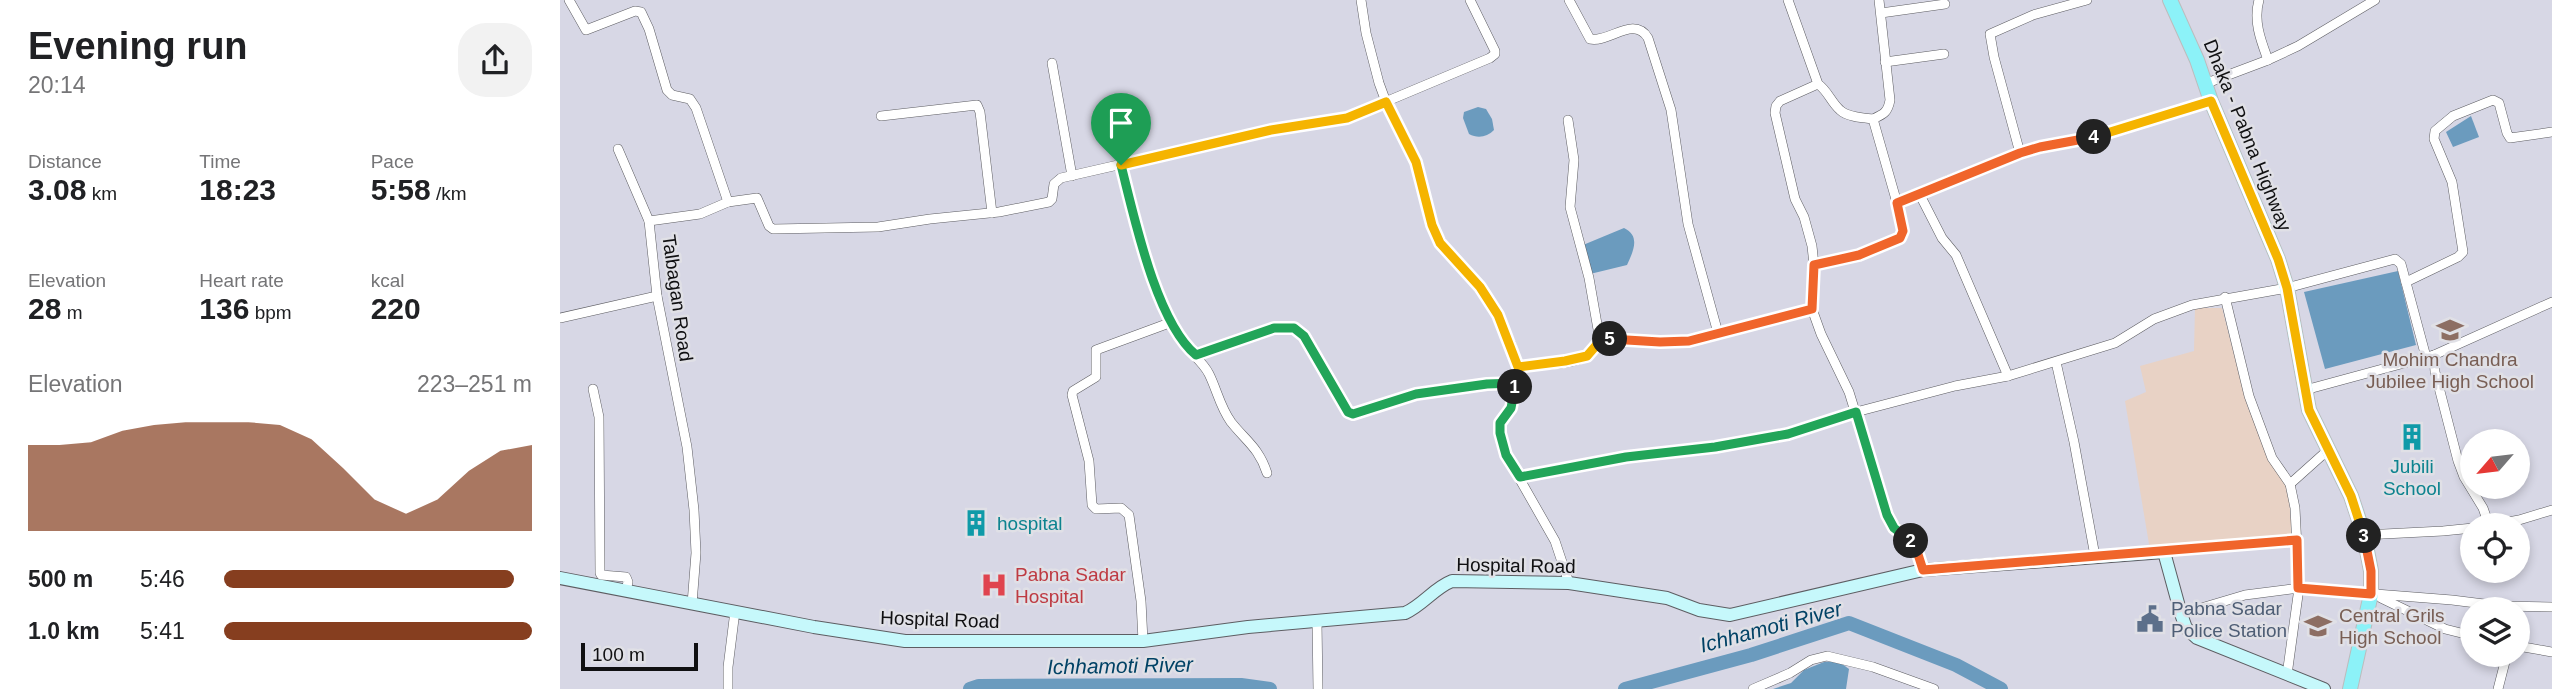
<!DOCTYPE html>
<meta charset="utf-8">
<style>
:root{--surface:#fff;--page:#f2f2f2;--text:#202124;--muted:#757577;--accent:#863e1f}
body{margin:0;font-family:Helvetica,sans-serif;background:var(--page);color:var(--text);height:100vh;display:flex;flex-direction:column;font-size:26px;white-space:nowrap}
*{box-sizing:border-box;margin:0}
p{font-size:23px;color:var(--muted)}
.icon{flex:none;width:38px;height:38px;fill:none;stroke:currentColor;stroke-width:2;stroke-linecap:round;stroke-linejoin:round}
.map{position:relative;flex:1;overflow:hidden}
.side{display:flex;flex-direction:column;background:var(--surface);width:560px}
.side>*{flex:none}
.needle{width:46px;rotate:242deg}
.buttons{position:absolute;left:1900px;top:429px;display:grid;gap:14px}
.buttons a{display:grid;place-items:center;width:70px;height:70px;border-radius:50%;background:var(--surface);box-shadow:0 4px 10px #0003;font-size:35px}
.scale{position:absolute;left:21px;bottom:18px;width:117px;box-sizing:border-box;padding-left:7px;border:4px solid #101012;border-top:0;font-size:19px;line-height:24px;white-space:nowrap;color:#101012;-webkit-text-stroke:5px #e0e0e6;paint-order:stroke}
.pin{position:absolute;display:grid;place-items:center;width:60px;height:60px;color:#fff;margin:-72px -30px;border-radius:50% 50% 50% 0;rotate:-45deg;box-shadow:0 0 7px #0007}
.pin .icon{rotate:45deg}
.km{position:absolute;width:35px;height:35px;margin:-18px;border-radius:50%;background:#222;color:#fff;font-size:19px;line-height:35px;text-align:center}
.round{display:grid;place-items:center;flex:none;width:74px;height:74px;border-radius:28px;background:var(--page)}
.head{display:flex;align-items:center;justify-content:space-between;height:119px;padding:0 28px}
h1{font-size:38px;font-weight:700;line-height:52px}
.metrics{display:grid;grid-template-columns:repeat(3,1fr);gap:10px;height:119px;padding:7px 28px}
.metrics div{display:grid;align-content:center}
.metrics b{font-size:30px;font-weight:700}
.metrics small{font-size:19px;font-weight:400}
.metrics p{font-size:19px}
.chart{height:196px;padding:14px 28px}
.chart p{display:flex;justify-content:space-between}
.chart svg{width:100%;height:126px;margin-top:7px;fill:var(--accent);opacity:.7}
ul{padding:0 28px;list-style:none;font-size:23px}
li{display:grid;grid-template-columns:112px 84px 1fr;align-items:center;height:52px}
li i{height:18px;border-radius:9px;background:var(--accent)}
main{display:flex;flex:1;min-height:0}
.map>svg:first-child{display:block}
.built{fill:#d7d7e5;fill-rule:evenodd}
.industrial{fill:#e8d2c5}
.water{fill:#6b9bbe}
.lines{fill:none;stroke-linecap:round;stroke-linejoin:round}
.river{stroke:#6b9bbe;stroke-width:14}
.street-casing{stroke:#5d5d62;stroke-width:10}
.secondary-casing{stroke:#5d5d62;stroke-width:14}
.primary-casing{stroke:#bcbcbd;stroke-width:16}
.street{stroke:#fff;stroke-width:9}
.secondary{stroke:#c6f8fb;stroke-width:12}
.primary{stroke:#8cf2f8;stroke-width:14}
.split-1-casing{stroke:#fff;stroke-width:14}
.split-2-casing{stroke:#fff;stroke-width:14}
.split-3-casing{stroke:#fff;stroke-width:14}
.split-4-casing{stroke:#fff;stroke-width:14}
.split-5-casing{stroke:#fff;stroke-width:14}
.split-6-casing{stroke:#fff;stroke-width:14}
.split-1{stroke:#22a559;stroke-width:9}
.split-2{stroke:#22a559;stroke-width:9}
.split-3{stroke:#f0652b;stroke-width:9}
.split-4{stroke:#f5b400;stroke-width:9}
.split-5{stroke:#f0652b;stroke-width:9}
.split-6{stroke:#f5b400;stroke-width:9}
.labels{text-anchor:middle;stroke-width:5;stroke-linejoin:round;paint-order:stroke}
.street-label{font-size:19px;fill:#101012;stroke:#e0e0e6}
.education-label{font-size:19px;fill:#785e54;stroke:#e0e0e6}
.culture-label{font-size:19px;fill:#0d838f;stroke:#e0e0e6}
.health-label{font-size:19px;fill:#be3a42;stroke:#e0e0e6;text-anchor:start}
.service-label{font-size:19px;fill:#4e5e75;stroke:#e0e0e6;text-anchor:start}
.water-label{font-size:21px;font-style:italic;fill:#014265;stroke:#e0e0e6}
</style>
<main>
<section class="side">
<div class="head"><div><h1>Evening run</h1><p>20:14</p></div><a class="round"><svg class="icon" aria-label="share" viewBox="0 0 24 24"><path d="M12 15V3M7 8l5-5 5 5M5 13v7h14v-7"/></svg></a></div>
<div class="metrics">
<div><p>Distance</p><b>3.08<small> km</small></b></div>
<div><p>Time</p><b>18:23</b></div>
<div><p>Pace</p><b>5:58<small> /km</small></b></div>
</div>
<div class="metrics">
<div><p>Elevation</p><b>28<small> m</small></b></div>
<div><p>Heart rate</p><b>136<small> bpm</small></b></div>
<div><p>kcal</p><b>220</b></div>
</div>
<div class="chart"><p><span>Elevation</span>223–251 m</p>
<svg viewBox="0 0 160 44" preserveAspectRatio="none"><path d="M0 44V14L10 14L20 13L30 9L40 7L50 6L60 6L70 6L80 7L90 12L100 22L110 33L120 38L130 33L140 23L150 16L160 14V44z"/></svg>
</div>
<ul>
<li><b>500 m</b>5:46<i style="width:94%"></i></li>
<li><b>1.0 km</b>5:41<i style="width:100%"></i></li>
</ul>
</section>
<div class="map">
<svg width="1992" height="689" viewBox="0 0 1992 689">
<rect width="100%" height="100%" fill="#e0e0e6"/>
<path class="built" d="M 0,0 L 1992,0 L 1992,689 L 0,689 ZM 1913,441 L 1958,441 L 1958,486 L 1913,486 ZM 1913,525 L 1958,525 L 1958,570 L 1913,570 ZM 1913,609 L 1958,609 L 1958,654 L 1913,654 Z"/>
<path class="industrial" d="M 1635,308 L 1662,308 L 1688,408 L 1728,485 L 1732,534 L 1590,550 L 1565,401 L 1586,392 L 1580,366 L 1634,351 Z"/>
<g class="water">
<path d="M 918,107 L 926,109 L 932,119 L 934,130 C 927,137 918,139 909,134 L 903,118 L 904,112 Z"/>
<path d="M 1911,116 L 1919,137 L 1893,147 L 1886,132 Z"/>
<path d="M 1064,228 C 1081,236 1073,252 1067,265 L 1030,274 L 1023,245 Z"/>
<path d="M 1838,271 L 1856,345 L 1765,369 L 1744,292 Z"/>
<path d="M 1278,661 L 1289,669 L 1286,689 L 1213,689 L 1231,683 L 1244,670 L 1264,662 Z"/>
</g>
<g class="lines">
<g class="river">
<path d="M 410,689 L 419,686 L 681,685 L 710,689"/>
<path d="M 1065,689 L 1191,655 L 1289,623 L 1396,665 L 1441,689"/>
</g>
<defs>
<g id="street">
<path d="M 9,0 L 26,30 L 75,11 L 81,12 L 89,29 L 107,90 L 112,95 L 130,99 L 136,108 L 168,202 L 140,214 L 89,221 L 97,296 L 127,447 L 134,510 L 136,553 L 132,604"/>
<path d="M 801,0 L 806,33 L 819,83 L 826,102 L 857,162 L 872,225 L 888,254 L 920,287 L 938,315 L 951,344 L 958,367 L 955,393 L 951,408 L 940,423 L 940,433 L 946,455 L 995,541 L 1009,583"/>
<path d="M 1009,0 L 1030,39 C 1049,43 1074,15 1088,38 L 1111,110 L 1128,224 L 1158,333"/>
<path d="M 1228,0 L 1258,84 C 1268,91 1271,102 1280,110 C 1287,117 1303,118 1313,119 L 1337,203 L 1360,195 L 1382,238 L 1396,255 L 1448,376"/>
<path d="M 1699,0 C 1693,21 1701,41 1708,60"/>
<path d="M 1321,13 L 1385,4"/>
<path d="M 1325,62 L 1384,54"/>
<path d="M 492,63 L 512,176"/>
<path d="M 1647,83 L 1708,60 L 1738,46 L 1815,0"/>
<path d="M 1258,84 L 1220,101 L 1216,106 L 1215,113 L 1235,199 L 1244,217 L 1252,246 L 1254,265 L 1252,309 L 1261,334 L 1289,392 L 1327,515 C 1333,529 1345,532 1353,544 C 1358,551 1360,562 1363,570"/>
<path d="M 321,116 L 417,105 L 420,112 L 432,213"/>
<path d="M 1313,119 C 1324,114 1328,112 1330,100 L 1319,0"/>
<path d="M 1008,120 L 1014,160 L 1010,207 L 1029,278 L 1040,341"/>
<path d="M 58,149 L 89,221"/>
<path d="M 1460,153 L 1434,57 L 1430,34 L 1473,15 L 1527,0"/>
<path d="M 561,165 C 576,224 590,289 622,341 C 629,353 642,360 649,374 C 657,390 660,407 671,422 C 686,441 699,448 707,473"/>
<path d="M 1360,195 L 1387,181 L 1460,153 L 1480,147 L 1535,137 L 1651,101"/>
<path d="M 168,202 L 197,198 L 209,226 L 213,229 L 318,227 L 370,219 L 439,212 L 489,202 L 492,199 L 494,184 L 501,178 L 711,130 L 787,118 L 930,58 L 935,54 L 935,51 L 910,0"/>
<path d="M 1254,265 L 1299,255 L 1340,238 L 1343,231 L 1337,203"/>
<path d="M 1846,282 L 1898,257 L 1903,252 L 1892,182 L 1874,139 L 1875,131 L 1893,116 L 1933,100 L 1939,103 L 1947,133 L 1950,138 L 1992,132"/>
<path d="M 1665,297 L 1689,396 L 1712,458 L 1730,484 L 1735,508 L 1739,588 L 1727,675"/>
<path d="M 0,318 L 97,296"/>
<path d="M 636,355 L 714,328 L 734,328 L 744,336 L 788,412 L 793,414 L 857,394 L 927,384 L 956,383"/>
<path d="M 1874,355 L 1875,372 L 1898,461 L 1904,477 L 1923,508 L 1929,525"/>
<path d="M 1496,362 L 1514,442 L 1535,556"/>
<path d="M 958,367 C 979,364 1008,366 1027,356 C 1034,352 1037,344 1043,340 L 1129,341 L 1252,309"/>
<path d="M 33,389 L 39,417 L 40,573 L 41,575 L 66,577 L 68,582 L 66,591"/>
<path d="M 1745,390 L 1874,355 L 1992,302"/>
<path d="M 960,477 L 1066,457 L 1155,447 L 1228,434 L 1296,412 L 1395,386 L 1448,376 L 1555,343 L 1594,319 L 1632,305 L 1727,288 L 1835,259 L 1841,264 L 1866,357"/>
<path d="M 1730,484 L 1768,450"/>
<path d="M 1932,525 L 1959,520 L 1992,510"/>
<path d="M 1804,535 L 1883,531 L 1913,528"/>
<path d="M 1604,552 L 1632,548 L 1736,540"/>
<path d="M 1821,598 L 1885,629 L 1913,636"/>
<path d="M 1621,614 L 1685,595 L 1739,588 L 1892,600 L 1940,606 L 1992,607"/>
<path d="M 757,622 L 758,689"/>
<path d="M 583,641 L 581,601 L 569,515 L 561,508 L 536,509 L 532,505 L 529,461 L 512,395 L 513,391 L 536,377 L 536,350 L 612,322"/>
<path d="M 1958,646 L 1992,652"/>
<path d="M 168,689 L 168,667 L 175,611"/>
<path d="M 1193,689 L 1230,673 L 1251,660 L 1267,656 L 1313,667 L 1374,689"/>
<path d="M 1938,689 L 1947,654"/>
</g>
<path id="secondary" d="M 0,578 L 254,627 L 345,641 L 583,641 L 688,627 L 845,613 C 863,605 874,588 892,581 L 1009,583 L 1107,598 L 1139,610 L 1170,615 L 1363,570 L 1604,552 L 1621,614 L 1626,628 L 1637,638 L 1764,689"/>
<path id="primary" d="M 1610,0 L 1637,60 L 1651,101 L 1718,259 L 1727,288 L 1749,410 L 1791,496 L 1804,535 L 1811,571 L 1811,594 L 1790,689"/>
</defs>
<use href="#street" class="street-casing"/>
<use href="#secondary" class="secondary-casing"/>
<use href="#primary" class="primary-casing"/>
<use href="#street" class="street"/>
<use href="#secondary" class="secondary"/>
<use href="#primary" class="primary"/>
</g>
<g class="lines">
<defs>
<path id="split-1" d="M 561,165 C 574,216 596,322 636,355 L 714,328 L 734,328 L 744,336 L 788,412 L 793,414 L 856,394 L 927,384 L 956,383 L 955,387"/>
<path id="split-2" d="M 955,387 L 951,408 L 940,423 L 940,433 L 946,455 L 960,477 L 1066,457 L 1155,447 L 1228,434 L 1296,412 L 1327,515 L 1334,528 L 1351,541"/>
<path id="split-3" d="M 1351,541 L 1356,548 L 1363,570 L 1737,540 L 1738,588 L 1811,594 L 1811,571 L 1804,536"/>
<path id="split-4" d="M 1534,137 L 1651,101 L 1718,259 L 1727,288 L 1749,410 L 1791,496 L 1804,536"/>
<path id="split-5" d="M 1050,339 L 1100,342 L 1129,341 L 1252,309 L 1254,265 L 1299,255 L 1340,238 L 1343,231 L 1337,203 L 1460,153 L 1480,147 L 1534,137"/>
<path id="split-6" d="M 561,165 L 711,130 L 787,118 L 826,102 L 856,162 L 872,225 L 880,243 L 920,287 L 938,315 L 958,367 L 1005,361 L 1027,356 L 1040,341 L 1050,339"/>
</defs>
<use href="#split-1" class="split-1-casing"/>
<use href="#split-2" class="split-2-casing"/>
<use href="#split-3" class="split-3-casing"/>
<use href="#split-4" class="split-4-casing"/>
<use href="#split-5" class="split-5-casing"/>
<use href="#split-6" class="split-6-casing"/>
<use href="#split-1" class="split-1"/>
<use href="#split-2" class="split-2"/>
<use href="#split-3" class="split-3"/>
<use href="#split-4" class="split-4"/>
<use href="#split-5" class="split-5"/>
<use href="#split-6" class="split-6"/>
</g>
<defs>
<symbol id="school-bare" viewBox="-9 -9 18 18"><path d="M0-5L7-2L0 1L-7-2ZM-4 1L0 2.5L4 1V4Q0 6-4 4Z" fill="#8d6e63" stroke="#e0e0e6" stroke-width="2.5" paint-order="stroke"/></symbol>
<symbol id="building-bare" viewBox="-9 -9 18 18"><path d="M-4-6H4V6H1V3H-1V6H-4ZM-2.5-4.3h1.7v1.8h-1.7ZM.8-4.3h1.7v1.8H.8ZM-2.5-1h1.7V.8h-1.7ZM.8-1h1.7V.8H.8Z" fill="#0f9aa8" stroke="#e0e0e6" stroke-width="2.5" paint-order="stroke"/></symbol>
<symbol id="hospital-bare" viewBox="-9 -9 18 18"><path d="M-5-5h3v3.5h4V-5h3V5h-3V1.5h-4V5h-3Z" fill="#e0444e" stroke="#e0e0e6" stroke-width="2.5" paint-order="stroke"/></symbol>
<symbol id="civic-bare" viewBox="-9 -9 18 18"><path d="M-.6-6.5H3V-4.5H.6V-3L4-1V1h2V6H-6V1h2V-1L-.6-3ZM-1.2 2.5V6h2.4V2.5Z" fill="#5c6f8a" stroke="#e0e0e6" stroke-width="2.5" paint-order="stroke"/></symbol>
</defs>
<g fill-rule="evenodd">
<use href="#school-bare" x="1871" y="311" width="38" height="38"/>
<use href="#building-bare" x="1833" y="418" width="38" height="38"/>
<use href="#building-bare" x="397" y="504" width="38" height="38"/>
<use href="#hospital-bare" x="415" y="566" width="38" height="38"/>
<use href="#civic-bare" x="1571" y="600" width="38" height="38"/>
<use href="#school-bare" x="1739" y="607" width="38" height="38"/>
</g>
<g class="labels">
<g class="street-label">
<text transform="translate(1688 135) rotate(68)" y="7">Dhaka - Pabna Highway</text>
<text transform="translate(118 298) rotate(82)" y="7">Talbagan Road</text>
<text transform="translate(956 565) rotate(1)" y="7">Hospital Road</text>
<text transform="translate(380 619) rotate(2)" y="7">Hospital Road</text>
</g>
<g class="education-label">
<text x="1890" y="366">Mohim Chandra<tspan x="1890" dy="22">Jubilee High School</tspan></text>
<text x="1779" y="622" text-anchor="start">Central Grils<tspan x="1779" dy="22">High School</tspan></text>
</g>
<g class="culture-label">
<text x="1852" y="473">Jubili<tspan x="1852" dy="22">School</tspan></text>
<text x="437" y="530" text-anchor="start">hospital</text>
</g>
<g class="health-label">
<text x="455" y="581">Pabna Sadar<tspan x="455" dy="22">Hospital</tspan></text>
</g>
<g class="service-label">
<text x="1611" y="615">Pabna Sadar<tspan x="1611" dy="22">Police Station</tspan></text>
</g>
<g class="water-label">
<text transform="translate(1211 627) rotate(-15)" y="7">Ichhamoti River</text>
<text transform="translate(560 666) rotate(-1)" y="7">Ichhamoti River</text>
</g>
</g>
</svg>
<div class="buttons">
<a><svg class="needle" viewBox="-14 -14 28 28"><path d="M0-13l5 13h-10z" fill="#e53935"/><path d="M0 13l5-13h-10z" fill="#757577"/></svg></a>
<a><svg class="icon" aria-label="locate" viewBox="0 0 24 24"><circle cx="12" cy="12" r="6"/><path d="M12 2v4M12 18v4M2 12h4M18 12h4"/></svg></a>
<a><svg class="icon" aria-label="layers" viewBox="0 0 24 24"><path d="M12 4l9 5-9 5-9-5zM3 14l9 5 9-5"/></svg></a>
</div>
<div class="scale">100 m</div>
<div class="pin" style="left:561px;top:165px;background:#1e9e55"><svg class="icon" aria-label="arrive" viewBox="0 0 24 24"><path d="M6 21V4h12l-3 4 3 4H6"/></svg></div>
<b class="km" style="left:955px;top:387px">1</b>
<b class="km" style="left:1351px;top:541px">2</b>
<b class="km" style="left:1804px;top:536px">3</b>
<b class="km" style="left:1534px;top:137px">4</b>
<b class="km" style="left:1050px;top:339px">5</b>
</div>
</main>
